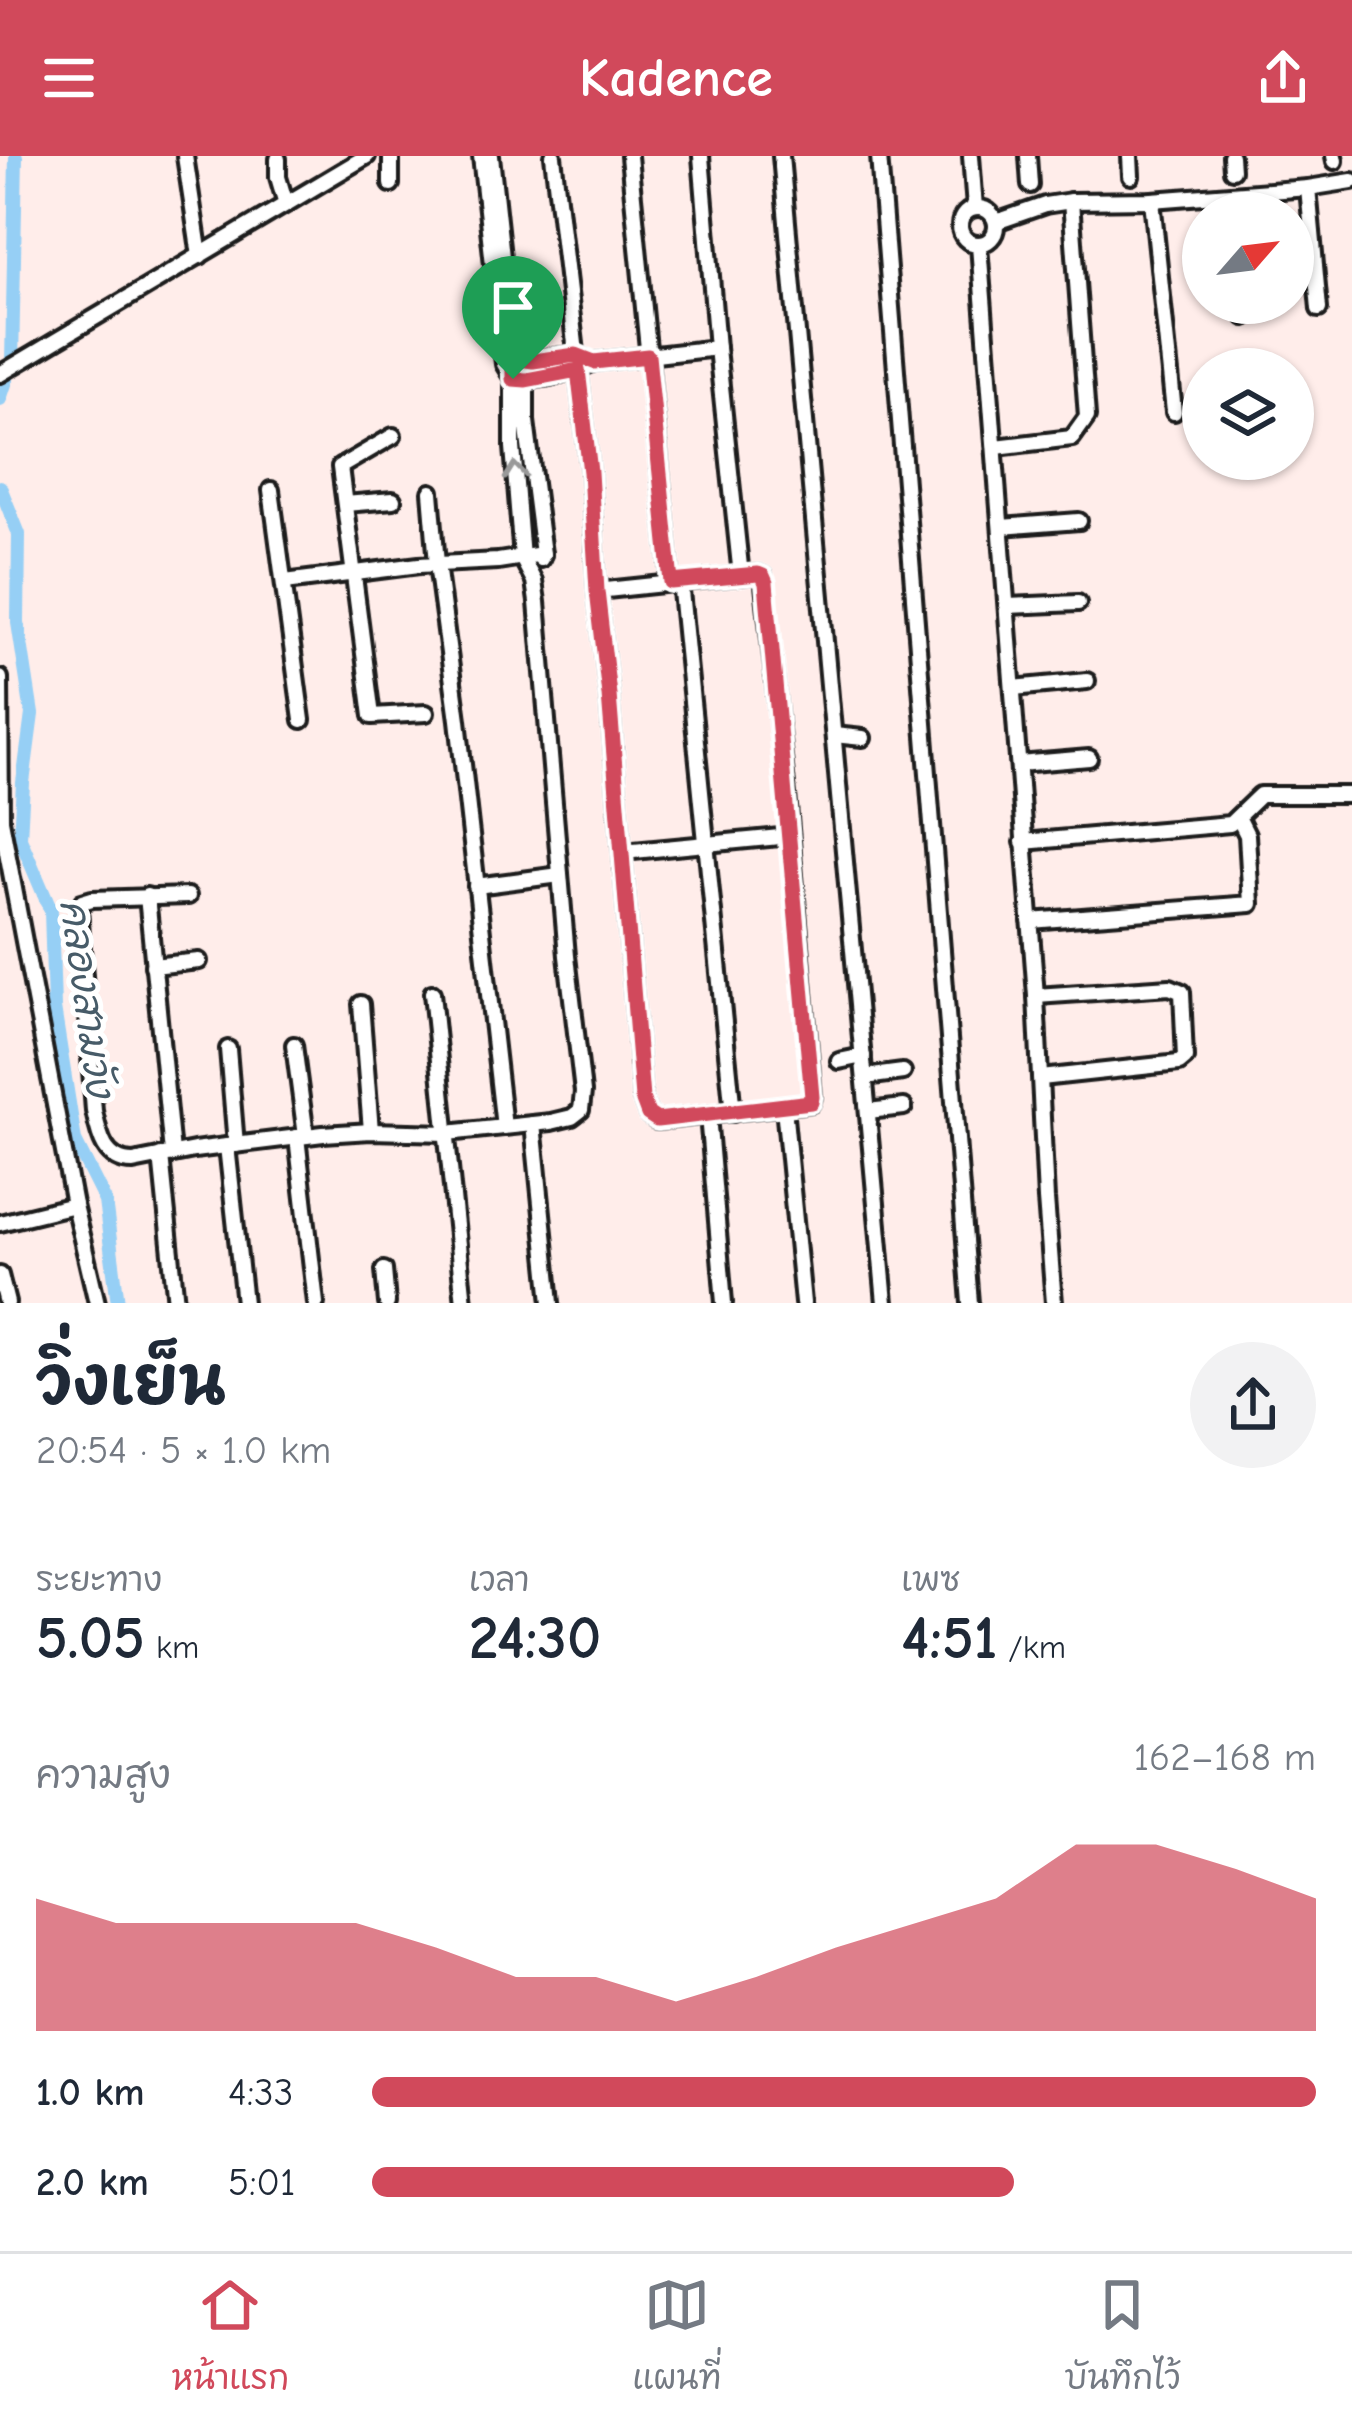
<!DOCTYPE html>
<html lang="th">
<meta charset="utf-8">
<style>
:root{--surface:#fff;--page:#f2f2f3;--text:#1f2937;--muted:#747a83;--line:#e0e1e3;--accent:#d1495b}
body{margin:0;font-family:"Comic Neue","Playpen Sans Thai",sans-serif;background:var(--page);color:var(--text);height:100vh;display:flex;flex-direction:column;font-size:45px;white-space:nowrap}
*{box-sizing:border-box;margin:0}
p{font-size:39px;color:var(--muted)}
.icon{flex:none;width:66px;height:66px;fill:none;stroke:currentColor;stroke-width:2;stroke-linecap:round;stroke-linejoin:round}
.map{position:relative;height:1147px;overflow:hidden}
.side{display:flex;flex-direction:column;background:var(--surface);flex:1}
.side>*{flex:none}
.needle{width:78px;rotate:62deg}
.tools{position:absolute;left:1182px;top:36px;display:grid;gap:24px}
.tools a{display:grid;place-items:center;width:132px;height:132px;border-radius:50%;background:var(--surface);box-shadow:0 3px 9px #0004;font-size:60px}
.pin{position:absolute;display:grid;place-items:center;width:102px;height:102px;color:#fff;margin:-123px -51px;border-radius:50% 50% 50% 0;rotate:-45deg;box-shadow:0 0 12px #0007}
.pin .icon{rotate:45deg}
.round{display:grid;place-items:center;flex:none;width:126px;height:126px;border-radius:63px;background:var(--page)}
.headline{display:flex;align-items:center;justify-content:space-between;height:204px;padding:0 36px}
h1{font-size:66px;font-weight:700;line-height:90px}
.stats{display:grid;grid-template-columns:repeat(3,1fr);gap:18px;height:204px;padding:12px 36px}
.stats div{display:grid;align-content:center}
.stats b{font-size:60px;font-weight:700}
.stats small{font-size:33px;font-weight:400}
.stats p{font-size:33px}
.chart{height:336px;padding:24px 36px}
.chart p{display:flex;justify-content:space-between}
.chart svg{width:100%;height:216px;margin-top:12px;fill:var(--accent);opacity:.7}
ul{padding:0 36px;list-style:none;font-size:39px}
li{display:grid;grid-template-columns:192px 144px 1fr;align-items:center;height:90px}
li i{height:30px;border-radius:15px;background:var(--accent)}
header{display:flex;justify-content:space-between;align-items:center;height:156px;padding:0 36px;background:var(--accent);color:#fff;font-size:54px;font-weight:700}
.tabs{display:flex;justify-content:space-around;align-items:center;height:168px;border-top:3px solid var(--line);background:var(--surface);font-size:33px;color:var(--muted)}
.tabs a{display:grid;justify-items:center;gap:6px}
.tabs .on{color:var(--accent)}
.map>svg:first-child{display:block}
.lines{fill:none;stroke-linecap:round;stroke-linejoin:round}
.canal{stroke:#96cff5;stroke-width:14}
.minor-casing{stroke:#1c1c1c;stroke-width:22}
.minor{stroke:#fff;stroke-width:14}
.oneway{stroke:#999}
.route-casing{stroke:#fff;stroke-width:24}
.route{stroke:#d1495b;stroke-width:15}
.labels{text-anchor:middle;stroke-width:10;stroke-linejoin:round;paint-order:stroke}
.water-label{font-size:39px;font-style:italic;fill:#475b68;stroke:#fff}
</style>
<header><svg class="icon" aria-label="menu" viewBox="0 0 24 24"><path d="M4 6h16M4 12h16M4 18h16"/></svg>Kadence<svg class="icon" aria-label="share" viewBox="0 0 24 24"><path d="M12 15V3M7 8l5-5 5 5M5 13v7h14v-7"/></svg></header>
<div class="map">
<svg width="1352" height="1147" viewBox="0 0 1352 1147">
<rect width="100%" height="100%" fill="#ffedea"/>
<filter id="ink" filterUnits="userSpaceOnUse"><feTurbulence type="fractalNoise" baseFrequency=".00833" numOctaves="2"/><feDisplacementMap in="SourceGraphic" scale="24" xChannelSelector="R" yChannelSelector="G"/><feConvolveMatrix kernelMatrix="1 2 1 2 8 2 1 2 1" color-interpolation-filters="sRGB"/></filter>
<g filter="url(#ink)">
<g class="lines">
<g class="canal">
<path d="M 0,243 L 12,207 L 16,0"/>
<path d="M 0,331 L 19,378 L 18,467 L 32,558 L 23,627 L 20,682 L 51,755 L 54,852 L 75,985 L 105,1045 L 118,1147"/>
</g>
<defs>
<g id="minor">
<path d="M 185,0 L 200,100"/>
<path d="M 481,0 L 504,208 L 513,223 C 538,226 571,218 594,206 L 717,192"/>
<path d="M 491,0 L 513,202 C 537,208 561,195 583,202"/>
<path d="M 553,0 L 590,316 L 597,435 L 609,539 L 642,942 L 648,958 L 657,965 L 811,947 L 813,941 L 787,638 L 763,420 L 758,418 L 597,435"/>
<path d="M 629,0 L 671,426"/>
<path d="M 701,0 L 717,192 L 741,420"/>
<path d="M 781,0 L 885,1147"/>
<path d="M 879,0 L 970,1147"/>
<path d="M 971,0 L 975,52"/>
<path d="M 1028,0 L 1030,29"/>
<path d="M 1130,0 L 1131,20"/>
<path d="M 1231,0 L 1232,14"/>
<path d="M 1334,0 L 1335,5"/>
<path d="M 278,3 L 278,21 L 286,48"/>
<path d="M 391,28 L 391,0"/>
<path d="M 1308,32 L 1319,153"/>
<path d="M 1232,38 L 1234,57"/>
<path d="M 1152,44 L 1174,256"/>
<circle cx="978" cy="70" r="18"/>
<path d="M 996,66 L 1045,49 L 1071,45 L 1152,44 L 1308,32 L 1352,25"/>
<path d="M 979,89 L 1036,840 L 1046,1043 L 1054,1147"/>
<path d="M 1243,147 L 1245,161"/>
<path d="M 526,217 L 526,265 L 543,398 L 541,403"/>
<path d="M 0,218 L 367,0"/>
<path d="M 393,280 L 340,311 L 372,560 L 426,557"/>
<path d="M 996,291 L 1072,282 L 1087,261 L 1071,45"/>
<path d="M 271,334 L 302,564"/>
<path d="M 431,336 L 437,408 L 458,564 L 504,971"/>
<path d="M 345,348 L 393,344"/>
<path d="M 1001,371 L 1079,365"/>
<path d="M 680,425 L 733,957"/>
<path d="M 285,426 L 419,409 L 498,405 L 543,398"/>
<path d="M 1007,450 L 1078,447"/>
<path d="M 0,522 L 1,664 L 74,1049 L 97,1147"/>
<path d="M 1013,532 L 1087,525"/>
<path d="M 834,579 L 863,582"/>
<path d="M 1019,608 L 1089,602"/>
<path d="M 1023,686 L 1230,668 L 1260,639 L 1352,639"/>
<path d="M 623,696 L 790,680"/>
<path d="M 476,730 L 560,719"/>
<path d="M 147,740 L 172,997"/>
<path d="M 188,740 L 92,743 L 82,746 L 79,752 L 94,955 C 99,979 104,1006 133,1006 L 194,994 L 323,978 L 371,975 L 447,977 L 551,966 L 572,961 L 581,954 L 583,936 L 567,800 L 537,446 L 534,425 L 522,402 L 513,291 L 513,202"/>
<path d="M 1030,765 L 1251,748 L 1247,679 L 1238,661"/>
<path d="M 153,810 L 199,805"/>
<path d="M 432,837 L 464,1147"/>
<path d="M 1036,840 L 1170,831 L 1182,836 L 1185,902 L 1179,907 L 1041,922"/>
<path d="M 361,848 L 371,975"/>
<path d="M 294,889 L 306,980"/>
<path d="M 228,893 L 236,989"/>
<path d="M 839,905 L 863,900"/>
<path d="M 865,921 L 903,916"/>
<path d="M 784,951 L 803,1147"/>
<path d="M 868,955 L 904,951"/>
<path d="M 708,959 L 724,1147"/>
<path d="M 533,968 L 551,1147"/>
<path d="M 297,981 L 316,1147"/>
<path d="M 227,990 L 244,1147"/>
<path d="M 161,1000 L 176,1147"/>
<path d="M 0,1067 L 74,1049"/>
<path d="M 384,1114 L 387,1147"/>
<path d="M 0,1119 L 7,1147"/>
</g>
</defs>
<use href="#minor" class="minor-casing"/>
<use href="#minor" class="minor"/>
</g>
<defs><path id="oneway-chevron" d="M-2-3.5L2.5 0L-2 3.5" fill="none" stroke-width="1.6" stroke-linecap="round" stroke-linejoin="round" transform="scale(3)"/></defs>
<use class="oneway" href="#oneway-chevron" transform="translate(515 315) rotate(-96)"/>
</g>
<g class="lines" filter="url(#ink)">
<defs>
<path id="route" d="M 576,199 L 594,206 L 648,200 L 671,426 L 758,418 L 763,420 L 766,427 L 812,941 L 811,946 L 657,964 L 648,958 L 642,942 L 609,539 L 597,435 L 590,316 L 578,214 L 526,224 L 513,223 L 513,202 L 533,205 Z"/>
</defs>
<use href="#route" class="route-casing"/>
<use href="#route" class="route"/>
</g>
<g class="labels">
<g class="water-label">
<text transform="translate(88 842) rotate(82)" y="14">คลองสามวัง</text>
</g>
</g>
</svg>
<div class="tools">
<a><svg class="needle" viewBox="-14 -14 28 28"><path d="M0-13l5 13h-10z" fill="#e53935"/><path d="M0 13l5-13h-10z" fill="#747a83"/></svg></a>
<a><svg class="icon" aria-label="layers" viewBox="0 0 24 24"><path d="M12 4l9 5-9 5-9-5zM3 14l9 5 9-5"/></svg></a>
</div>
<div class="pin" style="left:513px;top:223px;background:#1e9e55"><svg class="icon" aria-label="arrive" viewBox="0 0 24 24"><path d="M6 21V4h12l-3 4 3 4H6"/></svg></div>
</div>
<section class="side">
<div class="headline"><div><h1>วิ่งเย็น</h1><p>20:54 · 5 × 1.0 km</p></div><a class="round"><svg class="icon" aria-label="share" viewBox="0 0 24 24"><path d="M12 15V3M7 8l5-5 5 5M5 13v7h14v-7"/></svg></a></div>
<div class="stats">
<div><p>ระยะทาง</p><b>5.05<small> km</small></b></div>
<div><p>เวลา</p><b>24:30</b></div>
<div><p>เพซ</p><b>4:51<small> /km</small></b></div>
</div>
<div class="chart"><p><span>ความสูง</span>162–168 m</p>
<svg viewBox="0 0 160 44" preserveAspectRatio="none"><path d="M0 44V17L10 22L20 22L30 22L40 22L50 27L60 33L70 33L80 38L90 33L100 27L110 22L120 17L130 6L140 6L150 11L160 17V44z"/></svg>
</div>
<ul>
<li><b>1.0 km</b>4:33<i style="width:100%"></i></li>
<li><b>2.0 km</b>5:01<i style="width:68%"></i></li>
</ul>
</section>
<nav class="tabs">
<a class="on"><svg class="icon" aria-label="home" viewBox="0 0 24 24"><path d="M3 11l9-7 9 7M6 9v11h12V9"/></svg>หน้าแรก</a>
<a><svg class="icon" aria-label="map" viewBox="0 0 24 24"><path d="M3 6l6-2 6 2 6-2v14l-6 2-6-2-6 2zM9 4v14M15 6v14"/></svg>แผนที่</a>
<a><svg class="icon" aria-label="saved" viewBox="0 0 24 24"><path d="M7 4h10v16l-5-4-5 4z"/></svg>บันทึกไว้</a>
</nav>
